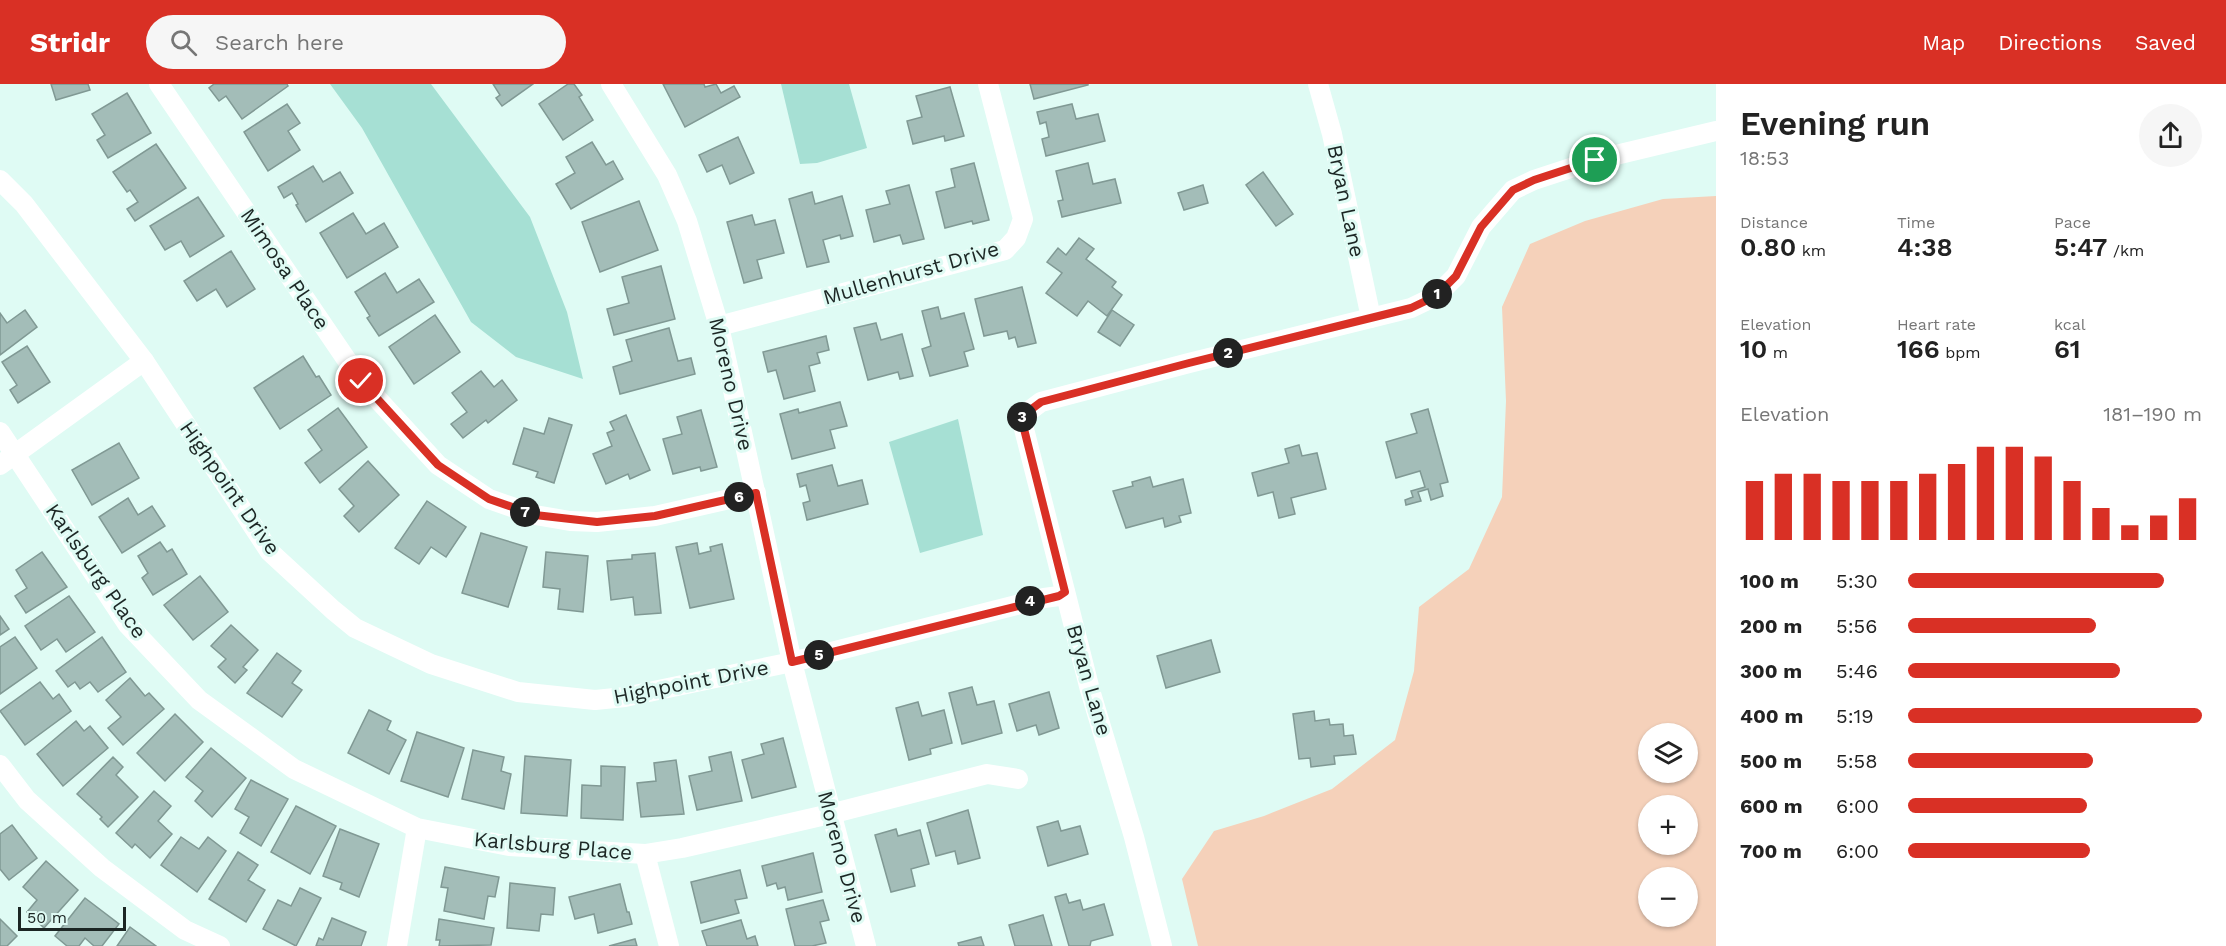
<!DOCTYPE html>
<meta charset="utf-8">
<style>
:root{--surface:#fff;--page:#f6f6f6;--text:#222;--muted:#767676;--accent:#d93025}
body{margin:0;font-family:"Work Sans",sans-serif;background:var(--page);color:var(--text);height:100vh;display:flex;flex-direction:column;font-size:22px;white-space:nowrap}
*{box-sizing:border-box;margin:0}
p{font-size:20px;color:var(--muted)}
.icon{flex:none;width:33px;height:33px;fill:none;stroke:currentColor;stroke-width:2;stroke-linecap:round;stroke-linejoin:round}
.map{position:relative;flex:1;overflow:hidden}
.sheet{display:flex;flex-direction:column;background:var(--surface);width:510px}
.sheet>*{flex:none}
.fabs{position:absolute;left:1638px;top:639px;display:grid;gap:12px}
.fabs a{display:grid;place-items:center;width:60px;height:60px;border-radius:50%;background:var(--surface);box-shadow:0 2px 4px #0004;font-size:30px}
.scale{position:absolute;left:18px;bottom:15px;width:108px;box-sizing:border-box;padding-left:6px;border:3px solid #1c2624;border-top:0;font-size:16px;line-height:21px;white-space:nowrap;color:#1c2624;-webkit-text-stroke:4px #dffbf4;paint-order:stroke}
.pin{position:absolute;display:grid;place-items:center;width:51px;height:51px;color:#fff;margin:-26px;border:3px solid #fff;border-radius:50%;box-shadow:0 2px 6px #0007}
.km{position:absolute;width:30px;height:30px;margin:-15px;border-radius:50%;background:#222;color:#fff;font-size:16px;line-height:30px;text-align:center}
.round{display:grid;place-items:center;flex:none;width:63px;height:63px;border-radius:32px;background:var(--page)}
.summary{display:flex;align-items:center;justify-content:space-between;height:102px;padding:0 24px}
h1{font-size:33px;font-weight:600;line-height:45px}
.stats{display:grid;grid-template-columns:repeat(3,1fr);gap:9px;height:102px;padding:6px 24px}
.stats div{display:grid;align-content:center}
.stats b{font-size:26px;font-weight:600}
.stats small{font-size:16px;font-weight:400}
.stats p{font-size:16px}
.chart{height:168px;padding:12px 24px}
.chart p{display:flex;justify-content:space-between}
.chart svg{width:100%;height:108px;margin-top:6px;stroke:var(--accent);stroke-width:6}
ul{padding:0 24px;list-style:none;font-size:20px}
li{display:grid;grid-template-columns:96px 72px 1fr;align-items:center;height:45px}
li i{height:15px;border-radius:8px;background:var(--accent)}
header{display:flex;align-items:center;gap:36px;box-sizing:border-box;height:84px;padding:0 30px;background:var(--accent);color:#fff}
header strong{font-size:28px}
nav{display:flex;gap:33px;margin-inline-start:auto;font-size:21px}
.search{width:420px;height:54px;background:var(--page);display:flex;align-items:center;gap:15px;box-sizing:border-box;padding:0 21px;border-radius:33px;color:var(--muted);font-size:22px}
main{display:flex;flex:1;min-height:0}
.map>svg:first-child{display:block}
.green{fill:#f5d1ba;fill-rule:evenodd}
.water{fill:#a6e0d4}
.building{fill:#a3bdb8;stroke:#809994;stroke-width:1.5}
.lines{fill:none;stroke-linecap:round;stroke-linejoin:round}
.minor{stroke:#fff;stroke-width:20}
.route-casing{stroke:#fff;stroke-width:12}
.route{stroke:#d93025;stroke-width:8}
.labels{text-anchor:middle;stroke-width:6;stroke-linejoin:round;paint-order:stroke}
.street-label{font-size:21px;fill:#1c2624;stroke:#dffbf4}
</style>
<header>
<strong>Stridr</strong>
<div class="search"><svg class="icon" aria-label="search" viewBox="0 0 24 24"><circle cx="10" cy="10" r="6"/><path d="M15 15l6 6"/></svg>Search here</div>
<nav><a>Map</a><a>Directions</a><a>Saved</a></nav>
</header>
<main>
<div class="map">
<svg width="1716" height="862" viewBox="0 0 1716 862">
<rect width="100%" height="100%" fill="#dffbf4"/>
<path class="green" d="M 1716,112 L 1716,862 L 1198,862 L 1182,795 L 1214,747 L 1264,732 L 1332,705 L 1395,656 L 1414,587 L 1419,523 L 1469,485 L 1502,413 L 1506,317 L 1502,223 L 1530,160 L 1585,137 L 1663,115 ZM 1648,650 L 1688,650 L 1688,688 L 1648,688 ZM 1648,722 L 1688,722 L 1688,760 L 1648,760 ZM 1648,794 L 1688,794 L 1688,832 L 1648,832 Z"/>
<g class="water">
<path d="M 330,0 L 431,0 L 530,133 L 567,228 L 583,295 L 516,273 L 471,238 L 362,44 Z"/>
<path d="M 781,0 L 849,0 L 867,64 L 817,79 L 800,80 Z"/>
<path d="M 958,335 L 983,451 L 920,469 L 889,358 Z"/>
</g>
<g class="building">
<path d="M 51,0 L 88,0 L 90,6 L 56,16 Z"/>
<path d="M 214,0 L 287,0 L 288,2 L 242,35 L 226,12 L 219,17 L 209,4 Z"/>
<path d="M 493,0 L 533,0 L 502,22 L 496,14 L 500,11 Z"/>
<path d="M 568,0 L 574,0 L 582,11 L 579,13 L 593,36 L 563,56 L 539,20 Z"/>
<path d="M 663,0 L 704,0 L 705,3 L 716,0 L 721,9 L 734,2 L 740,13 L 685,43 Z"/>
<path d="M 1030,0 L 1088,0 L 1088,1 L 1034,15 Z"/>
<path d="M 950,3 L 964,52 L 945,57 L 944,52 L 913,60 L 907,37 L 922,33 L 916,12 Z"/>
<path d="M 127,9 L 151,49 L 108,74 L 97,56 L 105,51 L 92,30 Z"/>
<path d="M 287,20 L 300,39 L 288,47 L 300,66 L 268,87 L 244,48 Z"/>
<path d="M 1072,20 L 1076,35 L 1098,30 L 1105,57 L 1046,72 L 1042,55 L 1049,53 L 1046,38 L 1040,40 L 1037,28 Z"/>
<path d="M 738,53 L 754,89 L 730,100 L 722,81 L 707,88 L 699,71 Z"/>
<path d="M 592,58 L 606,81 L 613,77 L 623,95 L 571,125 L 556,100 L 575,89 L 566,73 Z"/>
<path d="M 156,60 L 186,104 L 135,137 L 127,125 L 138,118 L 130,106 L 127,108 L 113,88 Z"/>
<path d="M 974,79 L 989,136 L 973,140 L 972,137 L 945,144 L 936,108 L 955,103 L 951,85 Z"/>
<path d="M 1088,79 L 1093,100 L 1115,95 L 1121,119 L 1062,133 L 1058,117 L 1063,116 L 1056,87 Z"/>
<path d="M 313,82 L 323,98 L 340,88 L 353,109 L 306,138 L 296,121 L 298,120 L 292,109 L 284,114 L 278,103 Z"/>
<path d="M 1263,88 L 1293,130 L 1276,142 L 1246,101 Z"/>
<path d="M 909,101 L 924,155 L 903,160 L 900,151 L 874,158 L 866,126 L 890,120 L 886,107 Z"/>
<path d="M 1203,101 L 1208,119 L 1184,126 L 1178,109 Z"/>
<path d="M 812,108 L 815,120 L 842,112 L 853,152 L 841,155 L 840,151 L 823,156 L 829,178 L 807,183 L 789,115 Z"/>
<path d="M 198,113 L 224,152 L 190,173 L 181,157 L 165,166 L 150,142 Z"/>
<path d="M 639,117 L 658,166 L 600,188 L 582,138 Z"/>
<path d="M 353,129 L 366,150 L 384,139 L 398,163 L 347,194 L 320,149 Z"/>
<path d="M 752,131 L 755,141 L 775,136 L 784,169 L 757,176 L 762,194 L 744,199 L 727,138 Z"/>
<path d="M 1079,154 L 1094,165 L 1086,175 L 1116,198 L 1112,203 L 1122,211 L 1107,232 L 1088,217 L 1077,232 L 1046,209 L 1062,189 L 1047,178 L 1058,164 L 1066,171 Z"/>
<path d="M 231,167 L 255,205 L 227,223 L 216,205 L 197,217 L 184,197 Z"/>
<path d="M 661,182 L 675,235 L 614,251 L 607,225 L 629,219 L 622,193 Z"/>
<path d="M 385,189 L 397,209 L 419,195 L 434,218 L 379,252 L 367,234 L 370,232 L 355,208 Z"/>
<path d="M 1022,203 L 1036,259 L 1018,263 L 1015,253 L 1009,255 L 1007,247 L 984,252 L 975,215 Z"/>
<path d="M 938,223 L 941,235 L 964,229 L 974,265 L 964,268 L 968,282 L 930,292 L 922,265 L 931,262 L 922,227 Z"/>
<path d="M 25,226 L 37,243 L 0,271 L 0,229 L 7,239 Z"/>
<path d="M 1112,226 L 1134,241 L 1120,262 L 1098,248 Z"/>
<path d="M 435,231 L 460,268 L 414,300 L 389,263 Z"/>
<path d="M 876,239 L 881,256 L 902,250 L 913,292 L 900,295 L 898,288 L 868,296 L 854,244 Z"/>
<path d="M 669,244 L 678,277 L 691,274 L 695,290 L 620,310 L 613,283 L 632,277 L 626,256 Z"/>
<path d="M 826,252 L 829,266 L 817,269 L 820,279 L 809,282 L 815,307 L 784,315 L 776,286 L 768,288 L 763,268 Z"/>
<path d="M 27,262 L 50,298 L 18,319 L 10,306 L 17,301 L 2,278 Z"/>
<path d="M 303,272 L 316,293 L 319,292 L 331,311 L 280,345 L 254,304 Z"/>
<path d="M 481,287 L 494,303 L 502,296 L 517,316 L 488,339 L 486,336 L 463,354 L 451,340 L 467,328 L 452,309 Z"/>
<path d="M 840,318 L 847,342 L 830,346 L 835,364 L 792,375 L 780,330 L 798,325 L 799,329 Z"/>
<path d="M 338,324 L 367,363 L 320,399 L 305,379 L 322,366 L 308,346 Z"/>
<path d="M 1428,325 L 1448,398 L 1440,400 L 1443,412 L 1431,416 L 1428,405 L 1418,408 L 1421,417 L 1406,421 L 1405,416 L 1413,413 L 1411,407 L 1425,403 L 1420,387 L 1396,394 L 1386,358 L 1417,349 L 1411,330 Z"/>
<path d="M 701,326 L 717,383 L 701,387 L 700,383 L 673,390 L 663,355 L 682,350 L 677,333 Z"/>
<path d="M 626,331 L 650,386 L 630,395 L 628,390 L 606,400 L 593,370 L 612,362 L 607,349 L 614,346 L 610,338 Z"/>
<path d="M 549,334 L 572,341 L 554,399 L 536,393 L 538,388 L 513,380 L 524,344 L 544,350 Z"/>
<path d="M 119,359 L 139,394 L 92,421 L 72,386 Z"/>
<path d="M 1299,361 L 1302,372 L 1317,369 L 1326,405 L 1291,414 L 1295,430 L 1279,434 L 1273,408 L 1258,412 L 1252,389 L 1289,379 L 1285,365 Z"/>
<path d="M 368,377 L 399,411 L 359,448 L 344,432 L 354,422 L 339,405 Z"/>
<path d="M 832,381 L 838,402 L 862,396 L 868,420 L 807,436 L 803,419 L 810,417 L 806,401 L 800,403 L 797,390 Z"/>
<path d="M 1150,393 L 1153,403 L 1183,395 L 1191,429 L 1179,432 L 1181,438 L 1165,443 L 1163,434 L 1126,444 L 1113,407 L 1133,402 L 1132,398 Z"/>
<path d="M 128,414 L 138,431 L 152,422 L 165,442 L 122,469 L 99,433 Z"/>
<path d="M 427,417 L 466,443 L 446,473 L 431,463 L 419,480 L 395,464 Z"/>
<path d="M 481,449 L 527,463 L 508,523 L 462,509 Z"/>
<path d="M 160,458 L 167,468 L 172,465 L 187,490 L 153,511 L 142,494 L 148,489 L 138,472 Z"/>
<path d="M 697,459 L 699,470 L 711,467 L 710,463 L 722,460 L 734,515 L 690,524 L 676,463 Z"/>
<path d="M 42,468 L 67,503 L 26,529 L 15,512 L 27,504 L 16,486 Z"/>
<path d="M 546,468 L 588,472 L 583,528 L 558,525 L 560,505 L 543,503 Z"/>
<path d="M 655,469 L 661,529 L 635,531 L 633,513 L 611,516 L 607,477 L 632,475 L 632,471 Z"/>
<path d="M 200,492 L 228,528 L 193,556 L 164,521 Z"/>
<path d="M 69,512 L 95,548 L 66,568 L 57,555 L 41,566 L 25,542 Z"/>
<path d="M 0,532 L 9,545 L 0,551 Z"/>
<path d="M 231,541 L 258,566 L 243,583 L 247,586 L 235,599 L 218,583 L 226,575 L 211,562 Z"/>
<path d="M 15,553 L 37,584 L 0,610 L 0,563 Z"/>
<path d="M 102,553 L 126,588 L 98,608 L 90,598 L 80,605 L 75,598 L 68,603 L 56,587 Z"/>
<path d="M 1211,556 L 1220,588 L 1166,604 L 1157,572 Z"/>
<path d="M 277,569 L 301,587 L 292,599 L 302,606 L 282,633 L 247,609 Z"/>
<path d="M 130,594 L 145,612 L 149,609 L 164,625 L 123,661 L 108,644 L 121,633 L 106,616 Z"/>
<path d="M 40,598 L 53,615 L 59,610 L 71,627 L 25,661 L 0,627 Z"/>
<path d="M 972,603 L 977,621 L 994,617 L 1002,649 L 962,660 L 949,609 Z"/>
<path d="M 1049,608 L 1059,644 L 1039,651 L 1036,641 L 1017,647 L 1009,620 Z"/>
<path d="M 918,618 L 922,632 L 944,626 L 952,659 L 930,665 L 931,670 L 909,676 L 896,624 Z"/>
<path d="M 369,626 L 391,637 L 387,646 L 406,656 L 389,690 L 348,669 Z"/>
<path d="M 1314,627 L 1315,637 L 1329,635 L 1330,641 L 1343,640 L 1344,652 L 1353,651 L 1356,670 L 1334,672 L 1335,680 L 1311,683 L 1310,674 L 1299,675 L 1293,630 Z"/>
<path d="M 175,630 L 203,658 L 165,697 L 137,669 Z"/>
<path d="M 76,637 L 84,647 L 90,642 L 108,664 L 63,702 L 37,670 Z"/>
<path d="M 417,648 L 464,664 L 448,713 L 401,697 Z"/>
<path d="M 783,654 L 796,703 L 752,714 L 742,676 L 764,670 L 761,660 Z"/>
<path d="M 211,664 L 246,694 L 212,733 L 195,717 L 203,707 L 186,693 Z"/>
<path d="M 473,666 L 504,673 L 501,687 L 511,690 L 504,725 L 462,715 Z"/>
<path d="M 731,668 L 742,717 L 697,726 L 689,692 L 712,687 L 709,673 Z"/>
<path d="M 525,672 L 571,676 L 567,732 L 521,729 Z"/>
<path d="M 113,673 L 123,683 L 116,691 L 138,713 L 108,743 L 100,735 L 102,733 L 77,710 Z"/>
<path d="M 676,676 L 684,730 L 641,733 L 637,699 L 656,697 L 654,679 Z"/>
<path d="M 601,682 L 625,683 L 623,736 L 581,734 L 582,701 L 601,702 Z"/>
<path d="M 251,696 L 288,715 L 261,762 L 240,749 L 249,733 L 235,725 Z"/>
<path d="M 154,707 L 171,722 L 158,737 L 172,750 L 150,774 L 135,760 L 132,764 L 116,749 Z"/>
<path d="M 296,722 L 336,742 L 310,790 L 271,768 Z"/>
<path d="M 968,726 L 980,774 L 958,780 L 955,767 L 936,772 L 927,739 Z"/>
<path d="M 1058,737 L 1061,747 L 1080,742 L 1088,770 L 1048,782 L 1037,743 Z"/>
<path d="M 12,741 L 37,774 L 9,796 L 0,785 L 0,750 Z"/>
<path d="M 340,745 L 379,760 L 359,813 L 340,805 L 342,799 L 323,792 Z"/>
<path d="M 896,745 L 898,752 L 920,746 L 929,780 L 911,785 L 915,802 L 891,808 L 875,751 Z"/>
<path d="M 181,753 L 199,765 L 208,753 L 226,767 L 197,808 L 161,781 Z"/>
<path d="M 238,768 L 258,781 L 248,796 L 265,806 L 246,838 L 209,815 Z"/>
<path d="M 813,769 L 822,808 L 788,816 L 785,803 L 778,805 L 776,799 L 767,802 L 762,782 Z"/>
<path d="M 46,777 L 78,806 L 44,844 L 27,828 L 37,816 L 23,803 Z"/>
<path d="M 445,783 L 499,793 L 495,813 L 488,812 L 484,835 L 444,827 L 448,804 L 441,803 Z"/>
<path d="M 740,786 L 747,814 L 735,816 L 739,829 L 701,839 L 691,798 Z"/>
<path d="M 510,799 L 555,804 L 553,831 L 541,830 L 539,847 L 507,844 Z"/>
<path d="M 620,800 L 627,828 L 629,828 L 632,840 L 598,849 L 594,830 L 575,835 L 569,813 Z"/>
<path d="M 300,804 L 321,814 L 296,862 L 263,845 L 278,816 L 291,822 Z"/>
<path d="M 1066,810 L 1069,819 L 1080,816 L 1083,826 L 1104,820 L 1113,851 L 1091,857 L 1090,862 L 1069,862 L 1055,813 Z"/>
<path d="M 85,814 L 119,840 L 102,862 L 94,862 L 85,854 L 79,862 L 67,862 L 55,852 Z"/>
<path d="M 823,816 L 829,836 L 820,838 L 826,859 L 812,862 L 795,862 L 786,825 Z"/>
<path d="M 1043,831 L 1052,862 L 1015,862 L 1009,841 Z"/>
<path d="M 332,834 L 366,848 L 361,862 L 316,862 L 319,854 L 323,856 Z"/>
<path d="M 0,835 L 17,852 L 7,862 L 0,862 Z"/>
<path d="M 439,835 L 494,844 L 491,861 L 439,862 L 440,856 L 436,856 Z"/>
<path d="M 741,836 L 747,855 L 755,852 L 758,862 L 707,862 L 702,847 Z"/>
<path d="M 130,843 L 156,862 L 117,862 Z"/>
<path d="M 981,853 L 984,862 L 959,862 L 958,859 Z"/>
<path d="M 635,855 L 637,862 L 609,862 Z"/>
</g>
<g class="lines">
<g class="minor">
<path d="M 159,0 L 361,297 L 438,381 L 489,415 L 535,431 L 570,437 L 597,438 L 655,432 L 756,409"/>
<path d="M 611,0 L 667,91 L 687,137 L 719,242 L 792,578 L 866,862"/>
<path d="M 1318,0 L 1332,50 L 1371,234"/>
<path d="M 0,96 L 24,120 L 144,277 L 270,468 L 333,526 L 355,544 L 431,580 L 518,608 L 595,616 L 625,613 L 792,578 L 1044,514 L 1059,512 L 1065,508"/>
<path d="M 719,242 L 1005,166 L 1016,154 L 1023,135 L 988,0"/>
<path d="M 0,348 L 128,541 L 199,616 L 294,685 L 417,744 L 509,762 L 645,770 L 682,764 L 830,730 L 987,690 L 1018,695"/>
<path d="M 0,381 L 144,277"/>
<path d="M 0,681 L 27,716 L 102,784 L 185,846 L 220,862"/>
<path d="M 645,770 L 669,862"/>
<path d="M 397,862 L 417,744"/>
<path d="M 1162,862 L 1134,753 L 1090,606 L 1021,333 L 1041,318 L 1189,279 L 1411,224 L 1436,212 L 1456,192 L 1481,143 L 1513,106 L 1534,96 L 1595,76 L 1716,47"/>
</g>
</g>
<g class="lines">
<defs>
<path id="route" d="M 361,297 L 438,381 L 489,415 L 535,431 L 597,438 L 655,432 L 756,409 L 792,578 L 1059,512 L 1065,508 L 1021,333 L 1041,318 L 1189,279 L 1411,224 L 1436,212 L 1456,192 L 1481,143 L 1513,106 L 1534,96 L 1595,76"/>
</defs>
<use href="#route" class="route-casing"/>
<use href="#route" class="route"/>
</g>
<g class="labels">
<g class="street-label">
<text transform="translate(1346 117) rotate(78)" y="7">Bryan Lane</text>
<text transform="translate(285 185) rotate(56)" y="7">Mimosa Place</text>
<text transform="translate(911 189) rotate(-16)" y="7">Mullenhurst Drive</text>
<text transform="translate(731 300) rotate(77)" y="7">Moreno Drive</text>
<text transform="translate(230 404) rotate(55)" y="7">Highpoint Drive</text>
<text transform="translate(96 487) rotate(55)" y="7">Karlsburg Place</text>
<text transform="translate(1089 596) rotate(74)" y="7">Bryan Lane</text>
<text transform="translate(691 598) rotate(-11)" y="7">Highpoint Drive</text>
<text transform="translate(553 762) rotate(5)" y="7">Karlsburg Place</text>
<text transform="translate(842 773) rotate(75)" y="7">Moreno Drive</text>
</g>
</g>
</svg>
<div class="fabs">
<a><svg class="icon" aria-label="layers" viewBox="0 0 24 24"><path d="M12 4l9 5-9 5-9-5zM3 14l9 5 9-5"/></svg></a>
<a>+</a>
<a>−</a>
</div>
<div class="scale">50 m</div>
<div class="pin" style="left:1595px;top:76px;background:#1e9e55"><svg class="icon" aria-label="arrive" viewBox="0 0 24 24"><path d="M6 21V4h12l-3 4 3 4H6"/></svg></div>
<div class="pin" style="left:361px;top:297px;background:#d93025"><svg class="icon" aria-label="check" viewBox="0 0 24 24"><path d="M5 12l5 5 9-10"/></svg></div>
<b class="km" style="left:1437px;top:210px">1</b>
<b class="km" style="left:1228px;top:269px">2</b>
<b class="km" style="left:1022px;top:333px">3</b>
<b class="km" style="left:1030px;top:517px">4</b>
<b class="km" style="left:819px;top:571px">5</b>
<b class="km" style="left:739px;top:413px">6</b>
<b class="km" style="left:525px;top:428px">7</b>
</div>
<section class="sheet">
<div class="summary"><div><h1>Evening run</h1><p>18:53</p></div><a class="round"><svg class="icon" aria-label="share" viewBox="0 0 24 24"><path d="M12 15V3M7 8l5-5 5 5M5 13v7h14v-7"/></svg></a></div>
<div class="stats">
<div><p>Distance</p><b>0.80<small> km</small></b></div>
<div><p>Time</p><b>4:38</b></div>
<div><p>Pace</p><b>5:47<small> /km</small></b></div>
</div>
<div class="stats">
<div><p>Elevation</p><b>10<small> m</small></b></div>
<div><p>Heart rate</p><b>166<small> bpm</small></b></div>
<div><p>kcal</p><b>61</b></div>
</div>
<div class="chart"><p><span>Elevation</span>181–190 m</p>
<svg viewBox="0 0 160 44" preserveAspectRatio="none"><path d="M5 44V20M15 44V17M25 44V17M35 44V20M45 44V20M55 44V20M65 44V17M75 44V13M85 44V6M95 44V6M105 44V10M115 44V20M125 44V31M135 44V38M145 44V34M155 44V27"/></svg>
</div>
<ul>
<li><b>100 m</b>5:30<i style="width:87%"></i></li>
<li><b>200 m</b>5:56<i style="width:64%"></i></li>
<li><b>300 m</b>5:46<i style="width:72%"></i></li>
<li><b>400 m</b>5:19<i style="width:100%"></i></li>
<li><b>500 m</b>5:58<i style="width:63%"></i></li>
<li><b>600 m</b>6:00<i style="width:61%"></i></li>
<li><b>700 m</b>6:00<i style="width:62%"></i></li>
</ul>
</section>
</main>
